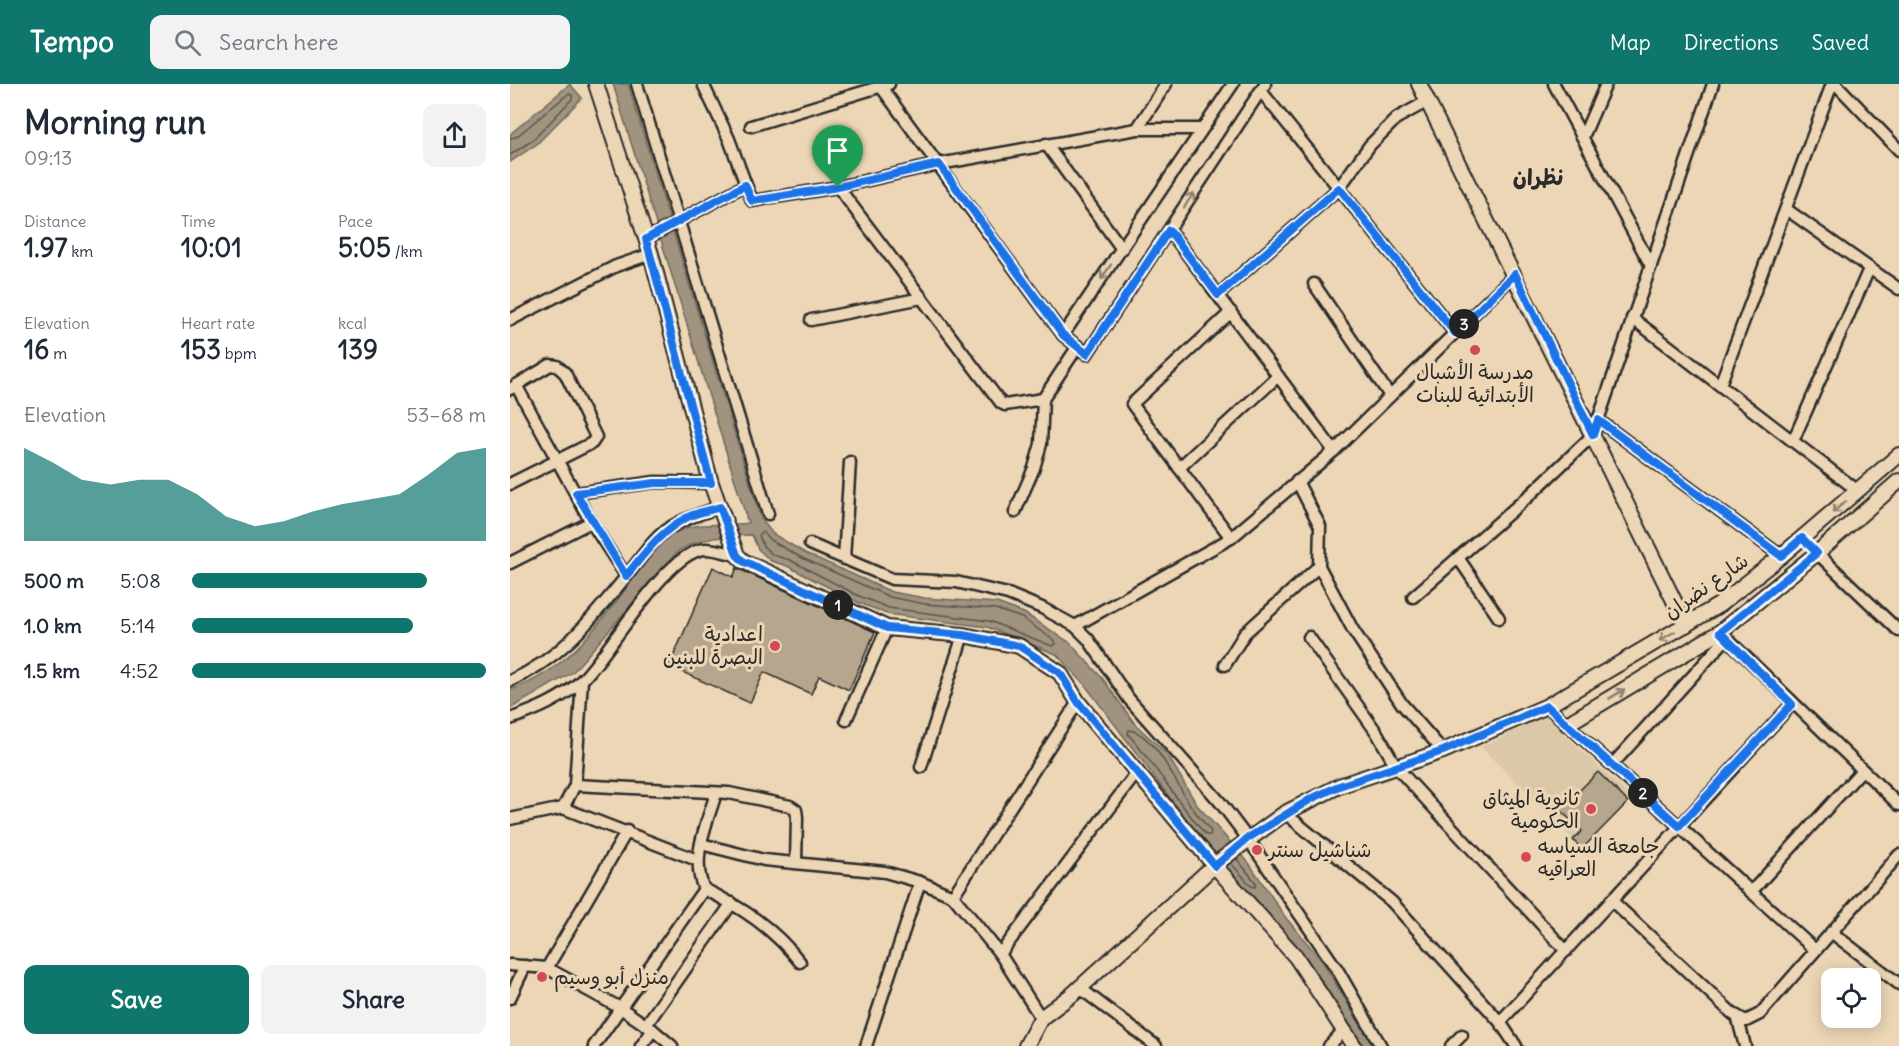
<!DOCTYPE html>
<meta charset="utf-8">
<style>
:root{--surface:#fff;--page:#f2f2f3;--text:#1f2937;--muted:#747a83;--accent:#0f766e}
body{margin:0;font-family:Delius,"Playpen Sans Arabic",sans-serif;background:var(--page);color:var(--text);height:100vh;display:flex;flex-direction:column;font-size:22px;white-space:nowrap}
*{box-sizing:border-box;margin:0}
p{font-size:20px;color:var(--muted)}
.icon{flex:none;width:33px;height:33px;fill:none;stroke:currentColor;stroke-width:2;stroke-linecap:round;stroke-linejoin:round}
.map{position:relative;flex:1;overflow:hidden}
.drawer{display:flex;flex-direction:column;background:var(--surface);width:510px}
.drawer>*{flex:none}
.fabs{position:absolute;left:1311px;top:884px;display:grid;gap:12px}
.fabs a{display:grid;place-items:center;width:60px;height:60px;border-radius:12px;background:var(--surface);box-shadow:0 3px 15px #0003;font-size:30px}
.pin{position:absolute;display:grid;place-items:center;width:51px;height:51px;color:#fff;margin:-62px -26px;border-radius:50% 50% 50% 0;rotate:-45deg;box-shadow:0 0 6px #0007}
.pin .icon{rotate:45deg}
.km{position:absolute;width:30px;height:30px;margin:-15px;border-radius:50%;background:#222;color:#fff;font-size:16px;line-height:30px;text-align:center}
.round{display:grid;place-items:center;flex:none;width:63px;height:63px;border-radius:12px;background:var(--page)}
.headline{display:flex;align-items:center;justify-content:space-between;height:102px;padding:0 24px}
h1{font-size:33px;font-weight:700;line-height:45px}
.stats{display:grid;grid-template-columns:repeat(3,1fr);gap:9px;height:102px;padding:6px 24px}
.stats div{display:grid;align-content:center}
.stats b{font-size:26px;font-weight:700}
.stats small{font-size:16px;font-weight:400}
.stats p{font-size:16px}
.chart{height:168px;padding:12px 24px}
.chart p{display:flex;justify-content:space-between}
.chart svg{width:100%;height:108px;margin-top:6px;fill:var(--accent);opacity:.7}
.primary-button{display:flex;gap:12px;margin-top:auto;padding:12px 24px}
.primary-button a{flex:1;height:69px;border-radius:12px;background:var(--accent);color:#fff;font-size:24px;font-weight:700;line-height:69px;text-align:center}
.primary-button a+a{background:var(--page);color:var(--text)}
ul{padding:0 24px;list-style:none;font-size:20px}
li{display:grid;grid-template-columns:96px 72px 1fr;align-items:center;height:45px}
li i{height:15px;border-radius:8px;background:var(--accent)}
header{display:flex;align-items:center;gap:36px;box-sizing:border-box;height:84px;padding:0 30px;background:var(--accent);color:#fff}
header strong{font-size:28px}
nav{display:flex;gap:33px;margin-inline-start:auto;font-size:21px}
.search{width:420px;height:54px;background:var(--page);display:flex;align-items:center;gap:15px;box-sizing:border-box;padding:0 21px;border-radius:12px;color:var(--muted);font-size:22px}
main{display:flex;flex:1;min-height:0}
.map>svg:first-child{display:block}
.built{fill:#dcc8a9}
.water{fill:#a0937f;stroke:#71695d;stroke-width:1.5}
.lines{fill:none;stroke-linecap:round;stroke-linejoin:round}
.shore{stroke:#5a554d;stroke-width:1.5}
.building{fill:#b6a68e;stroke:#2b2b2b;stroke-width:1.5}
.minor-casing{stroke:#2b2b2b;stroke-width:15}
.tertiary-casing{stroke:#2b2b2b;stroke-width:18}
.minor{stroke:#ecd6b5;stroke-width:10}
.tertiary{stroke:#ecd6b5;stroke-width:14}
.oneway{stroke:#8c8070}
.route-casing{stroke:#fff;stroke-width:12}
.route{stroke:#1a73e8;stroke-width:8}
.poi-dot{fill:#d1495b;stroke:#ecd6b5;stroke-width:2}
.labels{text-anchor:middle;stroke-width:6;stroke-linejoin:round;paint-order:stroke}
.poi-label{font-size:20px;fill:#2b2b2b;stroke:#ecd6b5;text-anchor:start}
.street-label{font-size:20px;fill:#2b2b2b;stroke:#ecd6b5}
.quarter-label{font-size:22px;font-weight:bold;fill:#2b2b2b;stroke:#ecd6b5}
</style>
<header>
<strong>Tempo</strong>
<div class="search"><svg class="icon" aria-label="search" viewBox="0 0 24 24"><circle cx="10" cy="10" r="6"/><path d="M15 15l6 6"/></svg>Search here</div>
<nav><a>Map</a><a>Directions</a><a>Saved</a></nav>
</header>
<main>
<section class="drawer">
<div class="headline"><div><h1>Morning run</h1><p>09:13</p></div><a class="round"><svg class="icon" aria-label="share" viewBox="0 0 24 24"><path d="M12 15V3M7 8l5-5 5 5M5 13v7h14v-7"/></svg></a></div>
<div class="stats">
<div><p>Distance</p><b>1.97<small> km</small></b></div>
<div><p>Time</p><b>10:01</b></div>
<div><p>Pace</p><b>5:05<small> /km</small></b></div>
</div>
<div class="stats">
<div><p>Elevation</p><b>16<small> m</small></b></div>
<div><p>Heart rate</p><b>153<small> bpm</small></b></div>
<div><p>kcal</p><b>139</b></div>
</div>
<div class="chart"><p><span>Elevation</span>53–68 m</p>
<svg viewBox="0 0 160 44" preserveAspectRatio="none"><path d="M0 44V6L10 12L20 19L30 21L40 19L50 19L60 25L70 34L80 38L90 36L100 32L110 29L120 27L130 25L140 17L150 8L160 6V44z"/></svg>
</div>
<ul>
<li><b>500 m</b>5:08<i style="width:80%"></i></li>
<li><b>1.0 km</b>5:14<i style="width:75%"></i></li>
<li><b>1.5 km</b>4:52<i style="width:100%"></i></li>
</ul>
<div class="primary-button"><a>Save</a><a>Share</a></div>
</section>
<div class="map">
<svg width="1389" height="962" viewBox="0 0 1389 962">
<rect width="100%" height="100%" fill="#ecd6b5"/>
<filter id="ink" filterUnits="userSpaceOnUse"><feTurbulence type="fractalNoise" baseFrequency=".0167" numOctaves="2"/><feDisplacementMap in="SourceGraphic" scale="12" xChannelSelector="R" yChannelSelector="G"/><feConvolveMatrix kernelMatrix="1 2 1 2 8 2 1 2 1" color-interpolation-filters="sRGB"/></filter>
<g filter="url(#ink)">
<path class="built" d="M 1035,632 L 1120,712 L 1072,765 L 971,663 Z"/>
<g class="water">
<path d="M 60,0 L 72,14 L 27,60 L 0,78 L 0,50 Z"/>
<path d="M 103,0 L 118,0 L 251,435 L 263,450 L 295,469 L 382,508 L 415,514 L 487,519 L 514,529 L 559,558 L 593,595 L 625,640 L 657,670 L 687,721 L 739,779 L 776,834 L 813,878 L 863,962 L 852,962 L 785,863 L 685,747 L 575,601 L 546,570 L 477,543 L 377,530 L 347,518 L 277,482 L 261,477 L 248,465 L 242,451 C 216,452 190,453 168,467 L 63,588 L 0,625 L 0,606 C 74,582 106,509 156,455 C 185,433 206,444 238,439 Z"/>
</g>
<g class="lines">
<g class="shore">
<path d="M 0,54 L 6,53 L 58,10 L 62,11 L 62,15 L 23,56 L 0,71"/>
<path d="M 253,448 L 260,456 L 292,474 L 380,513 L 415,520 L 485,525 L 512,534 L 545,557 L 546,560 L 542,562 L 479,537 L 379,524 L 349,512 L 280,476 L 263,471 L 253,462 L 249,451 Z"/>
<path d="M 619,646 C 647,650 667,704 683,725 C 688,732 695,740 701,747 L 700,751 L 696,751 C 668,719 646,682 618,650 Z"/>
<path d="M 721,779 L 741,802 L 745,803 L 746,799 L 727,775"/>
</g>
</g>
<g class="building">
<path d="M 203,483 L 223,493 L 227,484 L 365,548 L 339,606 L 309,592 L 301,610 L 254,588 L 240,619 L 159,582 Z"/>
<path d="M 1088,688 L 1118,718 L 1072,765 L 1063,756 L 1072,747 L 1050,726 Z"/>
</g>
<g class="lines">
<defs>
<g id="minor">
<path d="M 127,0 L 258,430"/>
<path d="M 193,0 L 219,55 L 242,117 L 328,103 L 429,80 L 627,45 L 692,45"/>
<path d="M 369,0 L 553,251 L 577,270 L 755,0"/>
<path d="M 1044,0 L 1141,182"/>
<path d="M 1326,0 L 1389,66"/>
<path d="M 751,7 L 945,249"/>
<path d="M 241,42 L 379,0"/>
<path d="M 627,45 L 656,0"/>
<path d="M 1073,53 L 1096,0"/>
<path d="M 536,60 L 612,165"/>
<path d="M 328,103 L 491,319 L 495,321 L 533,315"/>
<path d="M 1276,125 L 1389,205"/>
<path d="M 659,146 L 824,367"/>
<path d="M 136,155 L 235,101"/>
<path d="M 804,200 L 880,312"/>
<path d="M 708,211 L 829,104 L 860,61 L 887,34 L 918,17"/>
<path d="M 721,228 L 622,320 L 721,454"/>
<path d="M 1122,234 L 1348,407"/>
<path d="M 0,236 L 106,182 L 141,170"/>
<path d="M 301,236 L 412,214"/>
<path d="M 553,251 L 723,0"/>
<path d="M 6,301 L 81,438 L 116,492"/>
<path d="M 1210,301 L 1322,0"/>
<path d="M 0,305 L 40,281 L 47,282 L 55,289 L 86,353 L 82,359 L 0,400"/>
<path d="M 1088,336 L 1271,472"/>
<path d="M 1283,357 L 1359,185"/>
<path d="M 669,384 L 768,292"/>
<path d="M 787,397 L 810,442 L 809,482 L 843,546 L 892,620 L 933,667"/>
<path d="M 66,409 L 145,398 L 201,399"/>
<path d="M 505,428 L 524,384 L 531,360 L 533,315 L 568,262"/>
<path d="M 300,460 L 382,495 L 446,498 L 498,510 L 532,524 L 565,542 L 578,555 L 619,615 L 710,718 L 738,755 L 827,885 L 871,962"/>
<path d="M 1307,469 L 1389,547"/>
<path d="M 334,475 L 340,378"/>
<path d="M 949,475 L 989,534"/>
<path d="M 0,479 L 81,438"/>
<path d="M 903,513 L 1021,410 L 1083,351 L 1203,0"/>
<path d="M 565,542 L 721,454 L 824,367 L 1005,190"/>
<path d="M 1210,548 L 1389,721"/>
<path d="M 799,553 L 867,649 L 887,684 L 1056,867"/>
<path d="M 715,581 L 735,549 L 809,482"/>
<path d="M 0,597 C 55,572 81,535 119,489 C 128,477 137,464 148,453 C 166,436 188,431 210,423"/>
<path d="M 1037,622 L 1304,865"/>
<path d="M 0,635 C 26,626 52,615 72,596 C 100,570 156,466 196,465 C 206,465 217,469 227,471"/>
<path d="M 336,636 L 377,544"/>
<path d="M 1102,681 L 1216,555"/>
<path d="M 411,683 L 453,551"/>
<path d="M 65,701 L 219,709 L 280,722 L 286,726 L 287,733 L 286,778"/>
<path d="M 53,724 L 65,701 L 72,596"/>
<path d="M 775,729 L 882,818 L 990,938 L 1006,962"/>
<path d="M 0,735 L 53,724 L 187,776"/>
<path d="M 191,760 L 254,776 L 375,788 L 410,798 L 443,812 L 490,870 L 531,934"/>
<path d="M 194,805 C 233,824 263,844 290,878"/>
<path d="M 1241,808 L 1352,686"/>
<path d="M 443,812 L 568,618"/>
<path d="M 1101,816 L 1223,930 L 1236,937 L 1250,930 L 1389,771"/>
<path d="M 1321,848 L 1389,900"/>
<path d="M 490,870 L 628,687"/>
<path d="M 0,881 L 37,884 L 112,925 L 143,946 L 162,962"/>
<path d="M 37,884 L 117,747"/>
<path d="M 570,904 L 646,962"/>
<path d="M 0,914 L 15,882"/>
<path d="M 1227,932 L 1235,962"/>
<path d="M 990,938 L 1282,620"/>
<path d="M 136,941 L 222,819"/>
<path d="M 84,962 L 194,805 C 180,774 197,740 206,709"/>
<path d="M 131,962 L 143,946"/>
<path d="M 356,962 L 410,798"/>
<path d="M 819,962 L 833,947"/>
<path d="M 941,962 L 952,951"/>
</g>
<g id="tertiary">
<path d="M 86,0 L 141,170 L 201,399 L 227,471 L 233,477 L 377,544 L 453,551 L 509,562 L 550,589 L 568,618 L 705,782 L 786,873 L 844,962"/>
<path d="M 909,0 L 1176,541"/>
<path d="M 1057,640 L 1210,548 L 1307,469 L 1389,397"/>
<path d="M 516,962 L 531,934 L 563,910 L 708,778 L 775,729 L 829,702 L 933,667 L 1037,622 L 1209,521 L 1271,472 L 1389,371"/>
</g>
</defs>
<use href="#minor" class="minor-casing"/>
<use href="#tertiary" class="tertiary-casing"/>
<use href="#minor" class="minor"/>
<use href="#tertiary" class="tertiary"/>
</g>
<defs><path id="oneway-shaft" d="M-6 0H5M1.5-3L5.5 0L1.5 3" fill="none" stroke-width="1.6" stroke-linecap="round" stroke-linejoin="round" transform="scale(1.5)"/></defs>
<g class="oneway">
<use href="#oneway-shaft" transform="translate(679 116) rotate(-57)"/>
<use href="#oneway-shaft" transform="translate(596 188) rotate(124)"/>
<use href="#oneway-shaft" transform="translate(1329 423) rotate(140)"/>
<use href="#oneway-shaft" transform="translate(1157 552) rotate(150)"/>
<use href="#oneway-shaft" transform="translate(1107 610) rotate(-31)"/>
</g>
</g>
<g class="lines" filter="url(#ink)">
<defs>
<path id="route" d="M 429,80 L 553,251 L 577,270 L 659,146 L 708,211 L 829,104 L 945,249 L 1005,190 L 1083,351 L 1088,336 L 1271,472 L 1292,454 L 1307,469 L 1210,548 L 1282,620 L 1169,742 L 1037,622 L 933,667 L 829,702 L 801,715 L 738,754 L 705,782 L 568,618 L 550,589 L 509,562 L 453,551 L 377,544 L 233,477 L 227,471 L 210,423 C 199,427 188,428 178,433 C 151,446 134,470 116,492 L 66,409 L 145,399 L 201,399 L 136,155 L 235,101 L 242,117 L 328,103 Z"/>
</defs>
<use href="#route" class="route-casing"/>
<use href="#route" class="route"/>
</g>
<g class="poi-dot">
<circle cx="965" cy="266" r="6"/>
<circle cx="265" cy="562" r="6"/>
<circle cx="1081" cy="725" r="6"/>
<circle cx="747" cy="766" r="6"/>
<circle cx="1016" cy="773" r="6"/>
<circle cx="32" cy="893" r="6"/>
</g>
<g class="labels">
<g class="poi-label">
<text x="965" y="295" text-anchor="middle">مدرسة الأشبال<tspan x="965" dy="23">الأبتدائية للبنات</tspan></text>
<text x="253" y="557" text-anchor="end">اعدادية<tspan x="253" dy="23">البصرة للبنين</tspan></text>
<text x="1069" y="721" text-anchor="end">ثانوية الميثاق<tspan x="1069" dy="23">الحكومية</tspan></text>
<text x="1028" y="769">جامعة السياسه<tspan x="1028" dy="23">العراقيه</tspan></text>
<text x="759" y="773">شناشيل سنتر</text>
<text x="44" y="900">منزل أبو وسيم</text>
</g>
<g class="street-label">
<text transform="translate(1196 502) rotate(-35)" y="7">شارع نضران</text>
</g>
<g class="quarter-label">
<text x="1028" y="101">نظران</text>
</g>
</g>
</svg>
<div class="fabs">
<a><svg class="icon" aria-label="locate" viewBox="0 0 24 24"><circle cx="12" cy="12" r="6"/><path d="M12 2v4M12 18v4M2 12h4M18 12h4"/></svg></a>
</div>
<div class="pin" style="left:328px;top:103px;background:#1e9e55"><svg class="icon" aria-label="arrive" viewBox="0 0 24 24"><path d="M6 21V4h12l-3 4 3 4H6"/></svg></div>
<b class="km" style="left:328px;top:521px">1</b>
<b class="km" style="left:1133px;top:709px">2</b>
<b class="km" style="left:954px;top:240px">3</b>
</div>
</main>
